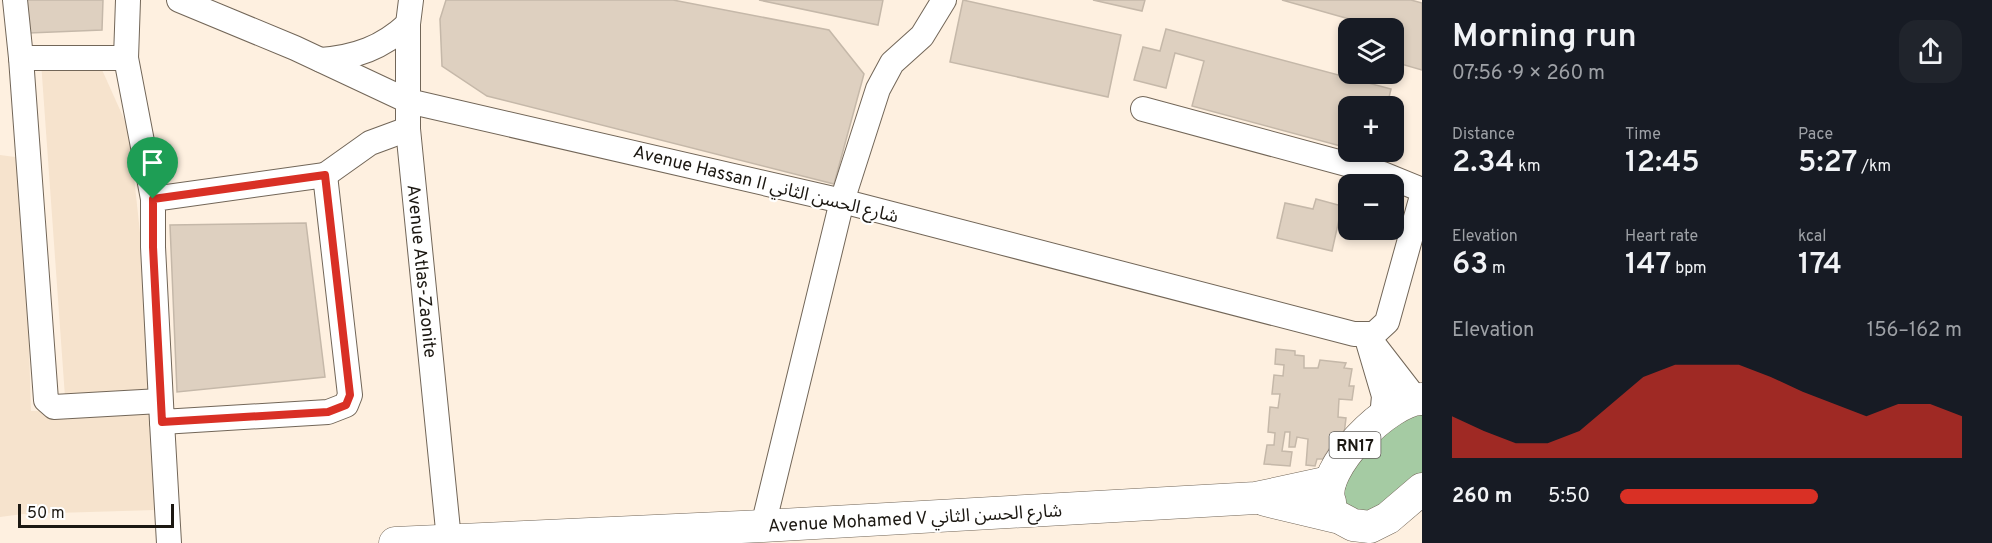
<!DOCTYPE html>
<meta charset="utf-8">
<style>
:root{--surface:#171b24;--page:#20242c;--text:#f1f3f6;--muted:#9ea1a6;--accent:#d93025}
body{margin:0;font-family:Overpass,"Noto Sans Arabic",sans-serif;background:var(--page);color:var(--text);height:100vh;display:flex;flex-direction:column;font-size:22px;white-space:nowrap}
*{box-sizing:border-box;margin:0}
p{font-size:20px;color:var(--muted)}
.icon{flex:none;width:33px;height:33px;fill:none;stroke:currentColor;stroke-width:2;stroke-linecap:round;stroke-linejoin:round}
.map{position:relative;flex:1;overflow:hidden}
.sheet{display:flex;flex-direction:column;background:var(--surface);width:570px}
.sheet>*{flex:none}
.controls{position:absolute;left:1338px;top:18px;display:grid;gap:12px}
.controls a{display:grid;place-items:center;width:66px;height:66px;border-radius:12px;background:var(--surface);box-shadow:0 3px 9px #0003;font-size:30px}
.scale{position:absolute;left:18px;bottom:15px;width:156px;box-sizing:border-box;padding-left:6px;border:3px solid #1c1812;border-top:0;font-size:16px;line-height:21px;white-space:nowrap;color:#1c1812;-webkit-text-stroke:4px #fff;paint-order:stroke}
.pin{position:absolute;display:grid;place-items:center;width:51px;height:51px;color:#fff;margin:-62px -26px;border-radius:50% 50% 50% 0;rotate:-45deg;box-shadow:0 0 6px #0007}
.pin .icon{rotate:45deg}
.round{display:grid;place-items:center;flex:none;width:63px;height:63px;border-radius:18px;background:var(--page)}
.head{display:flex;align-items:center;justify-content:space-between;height:102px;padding:0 30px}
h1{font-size:33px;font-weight:600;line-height:45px}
.stats{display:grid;grid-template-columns:repeat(3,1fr);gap:9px;height:102px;padding:6px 30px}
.stats div{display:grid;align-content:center}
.stats b{font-size:30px;font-weight:600}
.stats small{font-size:16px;font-weight:400}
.stats p{font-size:16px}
.chart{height:168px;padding:12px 30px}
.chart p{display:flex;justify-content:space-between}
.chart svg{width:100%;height:108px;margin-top:6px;fill:var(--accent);opacity:.7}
ul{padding:0 30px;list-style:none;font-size:20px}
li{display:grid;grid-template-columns:96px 72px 1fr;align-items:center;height:45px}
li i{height:15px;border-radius:8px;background:var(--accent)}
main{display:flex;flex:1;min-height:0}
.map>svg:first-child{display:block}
.built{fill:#f6e3cd}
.green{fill:#a5cba3}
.building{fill:#ded0c0;stroke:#c5b8a9;stroke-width:1.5}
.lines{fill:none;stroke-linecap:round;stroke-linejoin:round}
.minor-casing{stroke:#726658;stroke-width:26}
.major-casing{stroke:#726658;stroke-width:33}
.minor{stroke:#fff;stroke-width:24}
.major{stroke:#fff;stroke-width:32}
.route-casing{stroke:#fff;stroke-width:12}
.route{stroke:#d93025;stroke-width:8}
.labels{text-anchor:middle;stroke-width:4.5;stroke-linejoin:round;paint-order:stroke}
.shield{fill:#fff;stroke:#605d59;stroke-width:1.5}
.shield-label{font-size:16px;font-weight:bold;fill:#1c1812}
.street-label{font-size:18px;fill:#1c1812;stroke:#fff}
</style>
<main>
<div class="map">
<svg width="1422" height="543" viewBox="0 0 1422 543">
<rect width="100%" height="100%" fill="#fef0e0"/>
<g class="built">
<path d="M 41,62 L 99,63 L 129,130 L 157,391 L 65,397 Z"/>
<path d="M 0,155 L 23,158 L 31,411 L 153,412 L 156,510 L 23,514 L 0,517 Z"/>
</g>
<path class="green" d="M 1422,414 L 1422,472 L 1418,477 L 1367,515 L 1343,504 L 1341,490 L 1357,460 L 1399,421 Z"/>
<g class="building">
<path d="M 26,0 L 103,0 L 102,30 L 29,33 Z"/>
<path d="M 446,0 L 673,0 L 829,30 L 864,74 L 834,184 L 487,96 L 442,66 L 440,19 Z"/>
<path d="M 759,0 L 883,0 L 878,25 Z"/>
<path d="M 963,0 L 1121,35 L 1108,97 L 950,62 Z"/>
<path d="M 1093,0 L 1145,0 L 1142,11 Z"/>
<path d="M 1282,0 L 1411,0 L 1422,3 L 1422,70 L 1394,62 L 1394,28 L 1373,28 L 1374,26 Z"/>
<path d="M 1166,29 L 1391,89 L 1387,106 L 1348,106 L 1348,148 L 1192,106 L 1204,61 L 1175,53 L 1166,88 L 1134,80 L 1143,47 L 1160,51 Z"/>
<path d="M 1316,199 L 1342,206 L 1332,251 L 1277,238 L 1285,203 L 1313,209 Z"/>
<path d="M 306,223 L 325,377 L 177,392 L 170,225 Z"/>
<path d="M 1276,349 L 1295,351 L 1295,355 L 1304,356 L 1304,368 L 1318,368 L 1320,360 L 1346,363 L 1344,368 L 1352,369 L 1349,386 L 1354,386 L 1352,400 L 1339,399 L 1338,417 L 1346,418 L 1344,434 L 1337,446 L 1331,446 L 1323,459 L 1317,459 L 1315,466 L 1306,465 L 1308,439 L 1297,437 L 1295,447 L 1289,447 L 1290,432 L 1285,432 L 1282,451 L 1292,452 L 1290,466 L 1264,464 L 1267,445 L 1274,445 L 1275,433 L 1268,432 L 1270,407 L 1278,408 L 1280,394 L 1272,394 L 1274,375 L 1283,376 L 1284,365 L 1275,364 Z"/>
</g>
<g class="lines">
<defs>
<g id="minor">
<path d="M 15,0 L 21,58 L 126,58 L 128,0"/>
<path d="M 179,0 L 295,48 L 408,101 L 842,201 L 1354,334 L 1374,334 L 1387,322 L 1422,196"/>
<path id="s1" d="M 411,0 L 408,24 L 408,129 L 449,540"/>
<path d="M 21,58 L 46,400 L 54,407 L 160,401"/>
<path d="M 126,58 L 153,199 L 153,247 L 162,422 L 328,412 L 346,405 L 350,395 L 325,175 L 153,199"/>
<path d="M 321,60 C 356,57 382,48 408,24"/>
<path d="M 1143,109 L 1383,174 L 1422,190"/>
<path d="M 325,175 L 370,143 L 408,129"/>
<path d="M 1366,335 L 1384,396 L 1382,418"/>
<path d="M 1375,346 L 1416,399"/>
<path d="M 162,422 L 169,543"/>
<path d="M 763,526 L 842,201 L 878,89 L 892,63 L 922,36 L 944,0"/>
</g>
<g id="major">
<path d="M 1265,500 L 1340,518 L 1353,525 L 1370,527 L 1388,518 L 1422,489"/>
<path d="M 1330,502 C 1317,470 1390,398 1422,399"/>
<path d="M 395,543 L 763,526 L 1256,498 L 1330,482"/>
</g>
</defs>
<use href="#minor" class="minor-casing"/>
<use href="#major" class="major-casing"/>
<use href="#minor" class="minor"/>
<use href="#major" class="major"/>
</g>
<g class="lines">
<defs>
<path id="route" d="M 325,175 L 350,395 L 346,405 L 328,412 L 162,422 L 153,247 L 153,199 Z"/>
</defs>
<use href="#route" class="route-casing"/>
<use href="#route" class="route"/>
</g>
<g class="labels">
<rect class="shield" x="1329.5" y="432" width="51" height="26" rx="4.5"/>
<g class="shield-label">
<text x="1355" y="451">RN17</text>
</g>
<g class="street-label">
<text transform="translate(766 184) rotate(14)" y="6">Avenue Hassan II شارع الحسن الثاني</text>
<text dy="6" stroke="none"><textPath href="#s1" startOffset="272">Avenue Atlas-Zaonite</textPath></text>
<text transform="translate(915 518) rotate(-3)" y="6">Avenue Mohamed V شارع الحسن الثاني</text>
</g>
</g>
</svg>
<div class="controls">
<a><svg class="icon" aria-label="layers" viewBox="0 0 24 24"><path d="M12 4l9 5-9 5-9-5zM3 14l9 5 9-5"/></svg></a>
<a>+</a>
<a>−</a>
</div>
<div class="scale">50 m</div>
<div class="pin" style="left:153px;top:199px;background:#1e9e55"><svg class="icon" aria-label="arrive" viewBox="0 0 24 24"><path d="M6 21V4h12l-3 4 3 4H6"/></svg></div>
</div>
<section class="sheet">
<div class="head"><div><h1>Morning run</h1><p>07:56 · 9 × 260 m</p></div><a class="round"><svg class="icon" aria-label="share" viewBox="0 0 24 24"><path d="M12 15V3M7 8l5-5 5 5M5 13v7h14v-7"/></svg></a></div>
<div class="stats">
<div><p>Distance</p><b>2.34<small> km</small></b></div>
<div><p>Time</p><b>12:45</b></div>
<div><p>Pace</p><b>5:27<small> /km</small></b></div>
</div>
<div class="stats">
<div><p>Elevation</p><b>63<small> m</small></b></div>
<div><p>Heart rate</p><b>147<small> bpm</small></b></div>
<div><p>kcal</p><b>174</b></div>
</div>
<div class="chart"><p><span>Elevation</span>156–162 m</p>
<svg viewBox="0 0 160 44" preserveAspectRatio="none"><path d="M0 44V27L10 33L20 38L30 38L40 33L50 22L60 11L70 6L80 6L90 6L100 11L110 17L120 22L130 27L140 22L150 22L160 27V44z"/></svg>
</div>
<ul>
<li><b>260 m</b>5:50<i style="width:58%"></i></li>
</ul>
</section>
</main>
